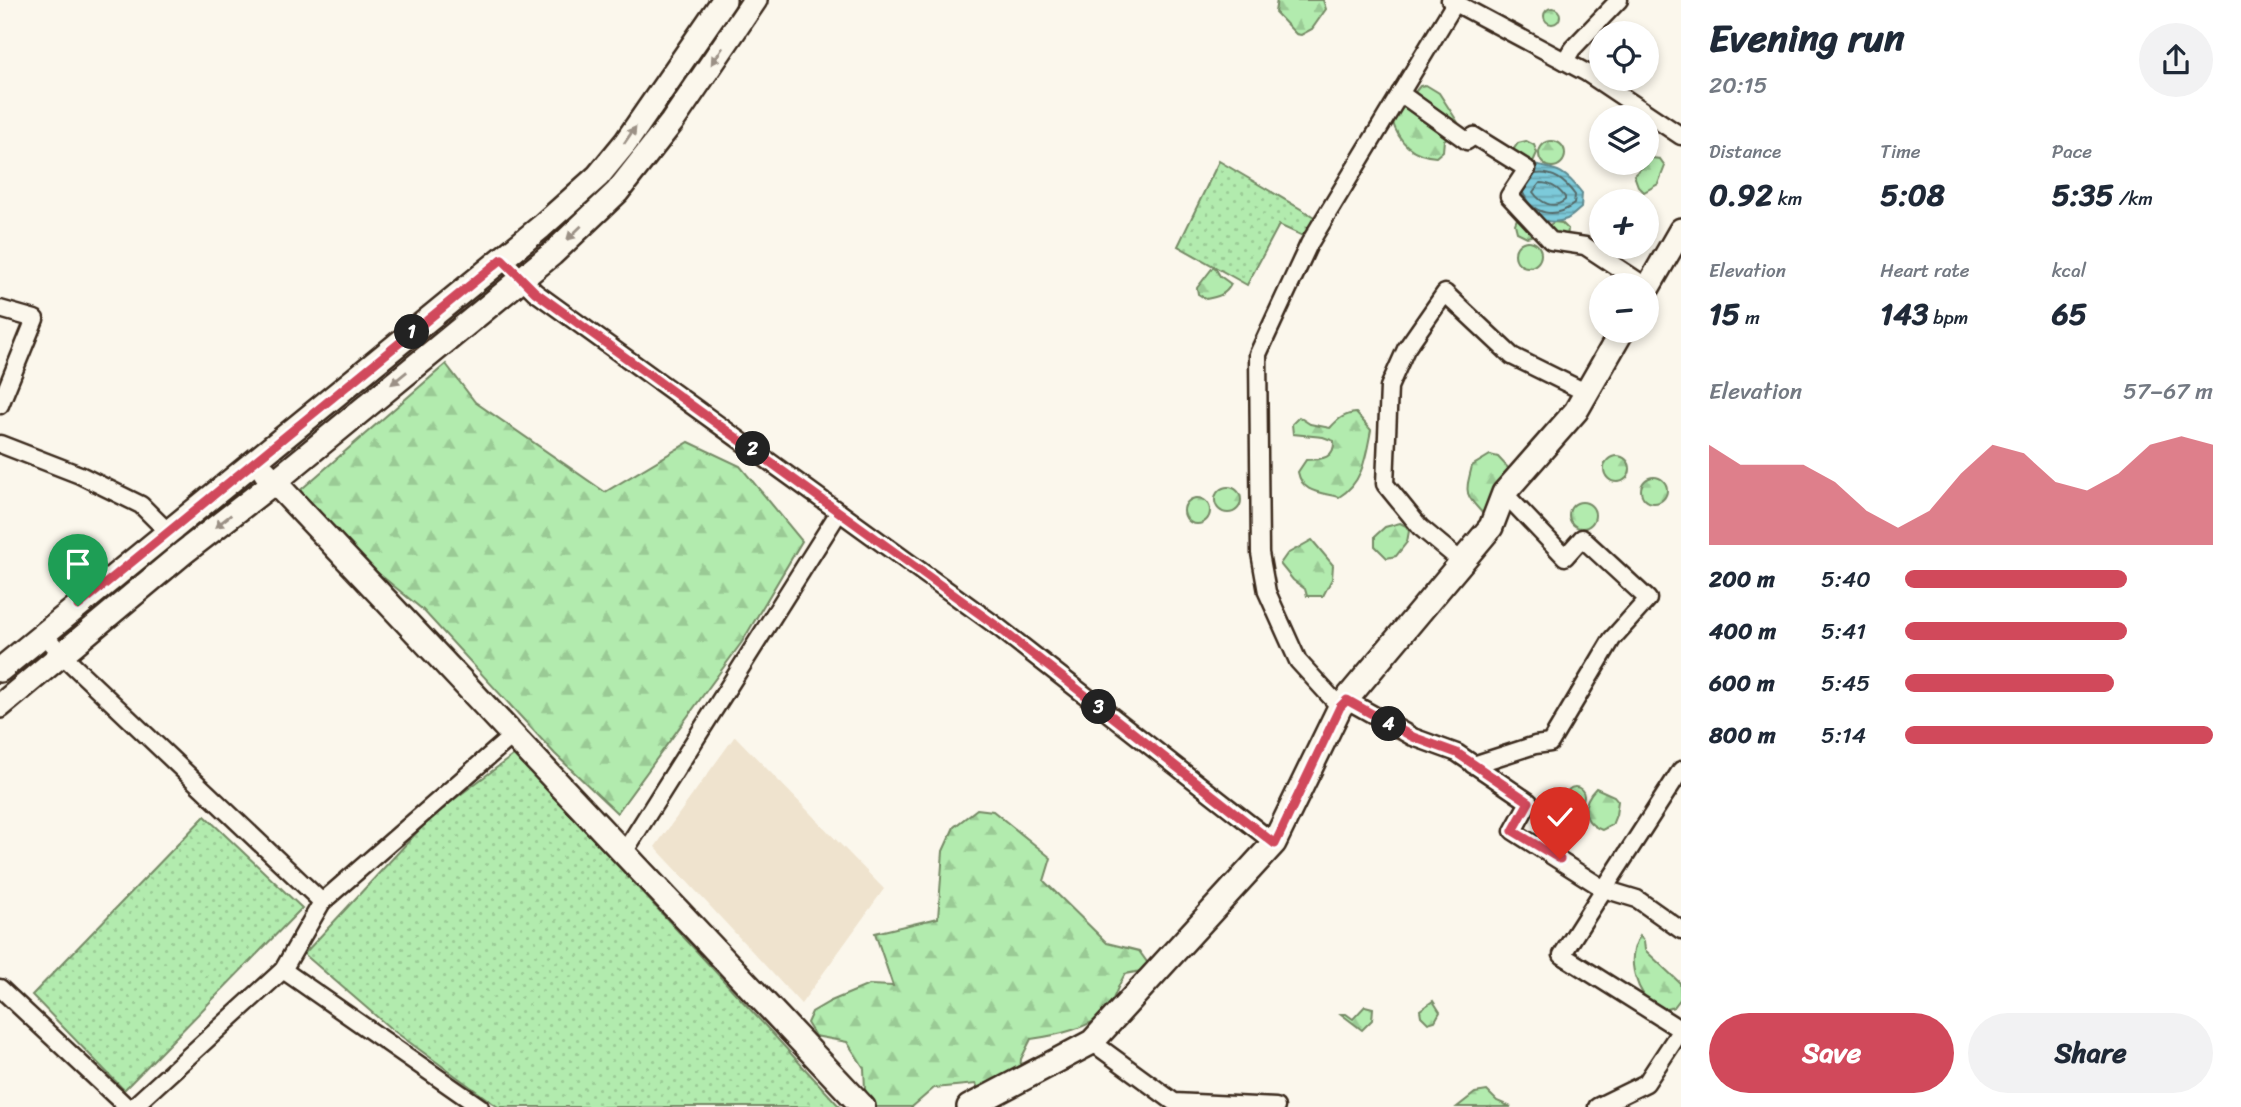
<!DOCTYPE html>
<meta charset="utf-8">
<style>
:root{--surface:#fff;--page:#f2f2f3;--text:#1f2937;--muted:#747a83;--accent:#d1495b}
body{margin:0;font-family:Sriracha,sans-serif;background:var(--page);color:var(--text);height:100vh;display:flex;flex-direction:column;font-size:26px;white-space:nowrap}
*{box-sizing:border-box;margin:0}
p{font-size:23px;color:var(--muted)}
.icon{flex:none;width:38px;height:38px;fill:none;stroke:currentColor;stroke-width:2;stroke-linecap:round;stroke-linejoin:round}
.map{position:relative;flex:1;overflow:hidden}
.side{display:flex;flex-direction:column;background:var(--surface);width:560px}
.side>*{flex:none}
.controls{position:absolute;left:1589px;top:21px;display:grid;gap:14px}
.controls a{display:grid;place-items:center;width:70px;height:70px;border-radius:50%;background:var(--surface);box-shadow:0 4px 10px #0003;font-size:35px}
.pin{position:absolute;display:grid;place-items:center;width:60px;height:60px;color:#fff;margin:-72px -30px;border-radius:50% 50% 50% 0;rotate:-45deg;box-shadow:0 0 7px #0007}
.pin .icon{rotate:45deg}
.km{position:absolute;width:35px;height:35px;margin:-18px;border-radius:50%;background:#222;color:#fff;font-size:19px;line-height:35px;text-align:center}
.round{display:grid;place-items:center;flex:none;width:74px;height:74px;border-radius:37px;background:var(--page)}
.summary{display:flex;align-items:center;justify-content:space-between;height:119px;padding:0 28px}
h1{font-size:38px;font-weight:800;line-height:52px}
.figures{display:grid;grid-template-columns:repeat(3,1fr);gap:10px;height:119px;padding:7px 28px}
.figures div{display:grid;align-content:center}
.figures b{font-size:30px;font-weight:800}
.figures small{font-size:19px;font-weight:400}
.figures p{font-size:19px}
.chart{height:196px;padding:14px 28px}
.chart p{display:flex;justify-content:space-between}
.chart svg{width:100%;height:126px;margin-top:7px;fill:var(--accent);opacity:.7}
.primary-button{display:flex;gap:14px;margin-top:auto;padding:14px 28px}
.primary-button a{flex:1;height:80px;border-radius:42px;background:var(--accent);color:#fff;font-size:28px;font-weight:800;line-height:80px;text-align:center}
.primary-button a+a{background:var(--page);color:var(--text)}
ul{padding:0 28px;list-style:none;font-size:23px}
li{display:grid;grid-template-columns:112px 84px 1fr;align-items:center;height:52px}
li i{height:18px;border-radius:9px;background:var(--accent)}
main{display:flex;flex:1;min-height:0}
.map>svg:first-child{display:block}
.built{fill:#efe3ce}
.grass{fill:url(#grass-dots);stroke:#768a66;stroke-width:2}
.forest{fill:url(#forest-firs);stroke:#768a66;stroke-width:2}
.water{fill:url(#water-rules);stroke:#628a8f;stroke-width:2}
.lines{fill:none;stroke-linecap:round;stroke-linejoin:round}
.shore{stroke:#556a69;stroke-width:2}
.street-casing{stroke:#3b2a1e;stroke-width:21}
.secondary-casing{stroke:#3b2a1e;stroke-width:28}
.street{stroke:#fbf7ec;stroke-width:16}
.secondary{stroke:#fbf7ec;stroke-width:23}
.oneway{fill:#9b9085}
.route-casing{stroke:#fff;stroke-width:14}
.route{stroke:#d1495b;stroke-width:9}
</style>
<main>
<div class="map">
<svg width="1681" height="1107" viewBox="0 0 1681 1107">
<defs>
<pattern id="grass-dots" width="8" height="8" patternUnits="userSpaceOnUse" patternTransform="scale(1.75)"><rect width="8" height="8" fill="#b2ebae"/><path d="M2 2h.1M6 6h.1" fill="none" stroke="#9aca95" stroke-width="1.8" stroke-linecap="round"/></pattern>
<pattern id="forest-firs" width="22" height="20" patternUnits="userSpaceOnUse" patternTransform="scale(1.75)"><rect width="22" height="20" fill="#b2ebae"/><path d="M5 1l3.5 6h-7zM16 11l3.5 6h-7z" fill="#9aca95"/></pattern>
<pattern id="water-rules" width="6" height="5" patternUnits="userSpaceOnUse" patternTransform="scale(1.75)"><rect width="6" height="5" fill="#7ccada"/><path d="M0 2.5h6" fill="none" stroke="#67a4b0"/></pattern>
</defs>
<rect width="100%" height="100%" fill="#fbf7ec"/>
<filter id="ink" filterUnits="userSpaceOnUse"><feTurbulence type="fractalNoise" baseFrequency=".0143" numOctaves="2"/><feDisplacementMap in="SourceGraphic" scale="14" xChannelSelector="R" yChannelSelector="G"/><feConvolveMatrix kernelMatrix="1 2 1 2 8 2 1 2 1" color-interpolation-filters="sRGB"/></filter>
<g filter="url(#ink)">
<path class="built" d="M 735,736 L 884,889 L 801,1004 L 655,847 Z"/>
<g class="grass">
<path d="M 1219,161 L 1316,218 L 1303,236 L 1279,225 L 1247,285 L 1178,246 Z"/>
<path d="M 515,754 L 840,1107 L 498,1107 L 390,1028 L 304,954 L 433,815 Z"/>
<path d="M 205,816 L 302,908 L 124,1090 L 32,995 Z"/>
</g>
<g class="forest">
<path d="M 1277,0 L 1323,0 L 1326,9 L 1312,29 L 1301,35 L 1296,34 L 1275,12 Z"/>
<circle cx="1552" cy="16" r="8"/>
<path d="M 1426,85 L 1439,93 L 1459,124 L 1456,132 L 1444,140 L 1443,151 L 1436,157 C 1412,155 1399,143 1392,120 L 1420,86 Z"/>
<path d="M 1526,141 L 1534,145 L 1537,153 L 1532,164 L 1511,153 L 1518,143 Z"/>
<circle cx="1552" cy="154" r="13"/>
<path d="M 1652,158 L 1660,159 L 1665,166 L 1658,184 L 1644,192 L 1638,186 L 1634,175 Z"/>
<path d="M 1518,216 L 1535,235 L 1527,237 L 1517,232 L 1515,224 Z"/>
<path d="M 1554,222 L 1562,223 L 1568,229 L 1567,241 L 1544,229 Z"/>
<circle cx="1528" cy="254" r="13"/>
<path d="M 1214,266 L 1220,276 L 1231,284 C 1226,295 1217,297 1206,299 L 1198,294 L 1197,288 Z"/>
<path d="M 446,364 L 475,402 L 605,492 L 689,442 L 740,466 L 802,541 L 742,642 L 617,813 L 555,754 L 423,610 L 289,500 Z"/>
<path d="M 1356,413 L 1371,430 C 1366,456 1363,483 1339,497 C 1320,492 1302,493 1298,472 L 1306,460 C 1321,459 1335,459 1334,441 L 1323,437 L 1293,434 L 1292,424 L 1299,417 L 1310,424 L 1330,428 C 1338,419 1344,414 1356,413 Z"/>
<path d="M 1490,455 L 1498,457 L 1512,472 L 1484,515 C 1464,493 1465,494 1472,466 Z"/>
<circle cx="1617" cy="469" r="13"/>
<circle cx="1654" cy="490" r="13"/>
<circle cx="1228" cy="500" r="13"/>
<circle cx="1197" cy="511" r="13"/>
<circle cx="1582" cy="515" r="13"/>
<path d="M 1400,523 L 1406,526 L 1409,531 L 1407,542 L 1396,556 L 1387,558 L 1375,546 L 1375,536 L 1385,527 Z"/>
<path d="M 1312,540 L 1333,565 L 1332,579 L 1323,596 L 1307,596 L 1305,589 L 1293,580 L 1280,564 L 1287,554 Z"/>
<circle cx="1575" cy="796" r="9"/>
<path d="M 1596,788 L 1614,796 L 1618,801 L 1616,815 L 1612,825 L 1602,830 C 1581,822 1581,803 1596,788 Z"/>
<path d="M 977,809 L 993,811 L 1051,858 L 1044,881 L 1107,943 L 1139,951 L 1152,969 L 1125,974 C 1118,985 1114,999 1108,1009 C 1094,1028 1053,1036 1031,1039 L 1021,1059 L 1020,1071 L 981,1093 L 976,1084 L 934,1088 L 912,1107 L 872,1107 L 865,1089 L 864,1068 L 847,1042 L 815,1036 L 807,1023 L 812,1012 L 831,1001 L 869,985 L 893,986 L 875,933 L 938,918 L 943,851 L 954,827 Z"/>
<path d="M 1640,936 L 1644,941 L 1645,950 L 1680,983 L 1681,998 L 1674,1007 L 1658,1011 C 1637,994 1624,960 1640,936 Z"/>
<path d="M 1433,1001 L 1440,1012 L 1435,1021 L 1428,1023 L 1421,1016 L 1420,1010 Z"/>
<path d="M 1365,1006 L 1373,1008 L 1372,1020 L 1362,1030 L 1341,1014 L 1346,1014 L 1353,1019 Z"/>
<path d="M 1487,1091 L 1497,1101 L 1511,1107 L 1457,1107 L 1475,1093 Z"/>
</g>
<path class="water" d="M 1533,165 C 1559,169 1566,172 1582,193 L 1581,208 C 1577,211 1572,217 1567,219 C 1543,229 1520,209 1515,187 Z"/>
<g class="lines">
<g class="shore">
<path d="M 1540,183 C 1551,183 1558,188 1565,197 L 1565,200 C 1553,210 1541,203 1533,192 Z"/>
<path d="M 1523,193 C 1532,215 1556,219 1574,204 L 1575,195 C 1565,181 1553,171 1535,174"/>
</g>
<defs>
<g id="street">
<path d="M 1450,0 L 1587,73 L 1681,136"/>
<path d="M 1565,61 L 1572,49 L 1619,0"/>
<path d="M 1400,93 L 1467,141 L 1474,136 L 1527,169 L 1509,196 L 1551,241 L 1585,246 L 1644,285"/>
<path d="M 502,259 L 535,292 L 998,627 L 1274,843"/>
<path d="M 0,309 L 35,319 L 0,405"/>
<path d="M 0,444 L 80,475 L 141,505 L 168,532"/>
<path d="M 1462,562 L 1420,527 L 1385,484 L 1389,387 L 1406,349 L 1445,293 L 1512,356 L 1587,393"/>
<path d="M 44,634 L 62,655 L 322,902"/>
<path d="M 1347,700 L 1413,737 L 1457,753 L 1529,802 L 1513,831 L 1604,889 L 1562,955 L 1681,1030"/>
<path d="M 1340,707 L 1298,661 L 1267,592 L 1260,553 L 1258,354 L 1309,244 L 1455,3"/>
<path d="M 1473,765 L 1535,745 L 1550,743 L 1612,639 L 1648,599 L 1582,538 L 1565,557 L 1504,493"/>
<path d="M 1681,770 L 1604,889 L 1637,899 L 1681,930"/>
<path d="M 628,846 L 839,512"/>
<path d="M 0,988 L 127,1107"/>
<path d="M 1092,1042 L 1174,1102 L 1276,1107"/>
<path d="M 133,1107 L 283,970"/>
<path d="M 480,1107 L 283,970 L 322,902 L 512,736"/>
<path d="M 1597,1107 L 1646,1083 L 1681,1030"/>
</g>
<g id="secondary">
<path d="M 1647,289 L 1681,230"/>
<path d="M 265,472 L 863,1107"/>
<path d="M 0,670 L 541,227 L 598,176 L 626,142 L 724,0"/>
<path d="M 0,706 L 183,553 L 273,483 L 552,254 L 617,192 L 672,122 L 755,0"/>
<path d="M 969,1107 L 1092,1042 L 1274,843 L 1340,707 L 1491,527 L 1504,493 L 1576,411 L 1622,331"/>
</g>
</defs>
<use href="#street" class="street-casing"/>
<use href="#secondary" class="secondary-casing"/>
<use href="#street" class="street"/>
<use href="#secondary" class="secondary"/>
</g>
<defs><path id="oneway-solid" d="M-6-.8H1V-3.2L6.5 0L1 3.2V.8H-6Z" transform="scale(1.75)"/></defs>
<g class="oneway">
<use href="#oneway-solid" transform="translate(717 56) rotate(124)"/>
<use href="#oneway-solid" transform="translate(630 135) rotate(-55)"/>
<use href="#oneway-solid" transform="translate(574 233) rotate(136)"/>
<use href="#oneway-solid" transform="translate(399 378) rotate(141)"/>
<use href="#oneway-solid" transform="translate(223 521) rotate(142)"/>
</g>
</g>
<g class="lines" filter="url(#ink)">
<defs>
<path id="route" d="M 78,606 L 502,259 L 535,292 L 998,627 L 1275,844 L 1340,707 L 1347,700 L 1413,737 L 1457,753 L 1529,802 L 1513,831 L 1560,859"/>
</defs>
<use href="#route" class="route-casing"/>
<use href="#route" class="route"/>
</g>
</svg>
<div class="controls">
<a><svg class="icon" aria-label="locate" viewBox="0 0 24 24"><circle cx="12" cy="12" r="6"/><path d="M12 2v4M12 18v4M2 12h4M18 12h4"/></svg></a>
<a><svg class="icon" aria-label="layers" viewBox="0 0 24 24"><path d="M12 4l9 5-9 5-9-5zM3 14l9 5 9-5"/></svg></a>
<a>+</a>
<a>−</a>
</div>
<div class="pin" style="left:78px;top:606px;background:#1e9e55"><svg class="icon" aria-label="arrive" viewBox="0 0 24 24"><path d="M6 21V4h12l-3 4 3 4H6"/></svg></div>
<div class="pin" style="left:1560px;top:859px;background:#d93025"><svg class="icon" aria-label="check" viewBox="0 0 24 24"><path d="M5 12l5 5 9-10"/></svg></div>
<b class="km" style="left:412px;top:332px">1</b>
<b class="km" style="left:753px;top:449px">2</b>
<b class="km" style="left:1099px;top:707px">3</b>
<b class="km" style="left:1389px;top:724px">4</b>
</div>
<section class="side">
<div class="summary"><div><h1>Evening run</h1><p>20:15</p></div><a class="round"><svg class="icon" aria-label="share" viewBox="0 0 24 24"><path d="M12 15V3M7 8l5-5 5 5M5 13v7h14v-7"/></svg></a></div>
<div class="figures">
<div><p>Distance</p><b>0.92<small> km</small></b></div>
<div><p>Time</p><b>5:08</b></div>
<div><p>Pace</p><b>5:35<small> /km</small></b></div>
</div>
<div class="figures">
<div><p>Elevation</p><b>15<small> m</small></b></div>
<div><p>Heart rate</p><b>143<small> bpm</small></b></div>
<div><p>kcal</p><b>65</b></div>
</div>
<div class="chart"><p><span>Elevation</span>57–67 m</p>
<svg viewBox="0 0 160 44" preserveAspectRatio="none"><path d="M0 44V9L10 16L20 16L30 16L40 22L50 32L60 38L70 32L80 19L90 9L100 12L110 22L120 25L130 19L140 9L150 6L160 9V44z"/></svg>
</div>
<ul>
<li><b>200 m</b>5:40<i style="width:72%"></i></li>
<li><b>400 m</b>5:41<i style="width:72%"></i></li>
<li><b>600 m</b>5:45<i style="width:68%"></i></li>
<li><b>800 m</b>5:14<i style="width:100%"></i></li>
</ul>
<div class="primary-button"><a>Save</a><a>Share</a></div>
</section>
</main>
